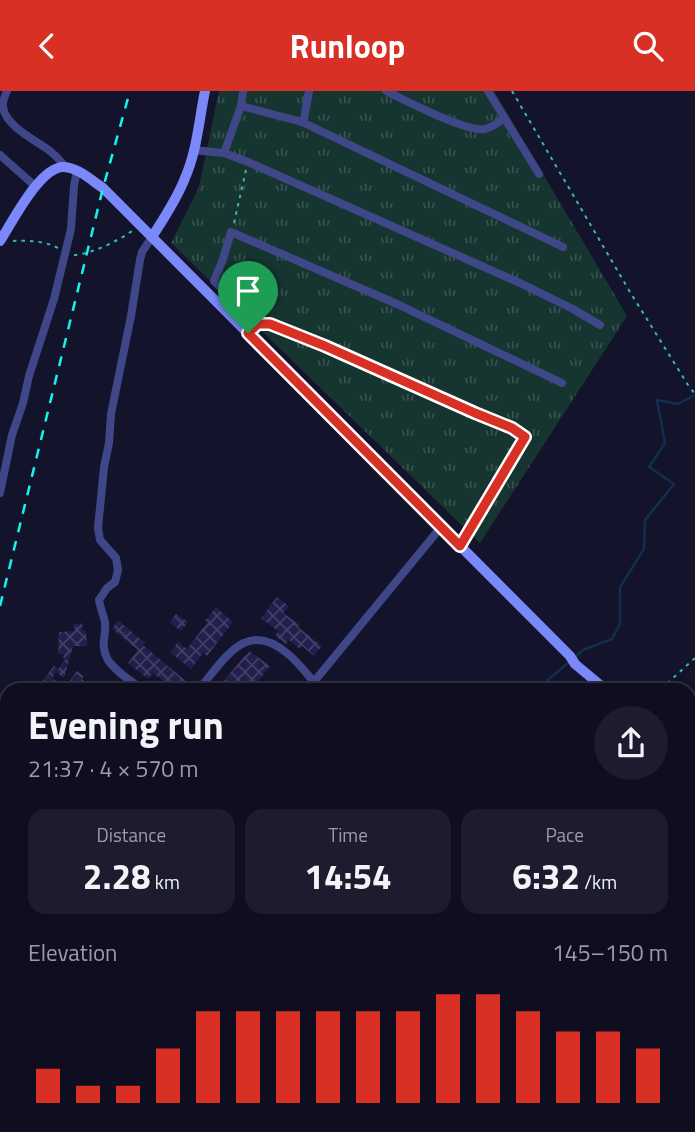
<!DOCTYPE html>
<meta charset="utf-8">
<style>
:root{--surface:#0f0e21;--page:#1d1c2e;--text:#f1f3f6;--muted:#9b9ca5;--line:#2f2e3f;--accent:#d93025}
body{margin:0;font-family:"Titillium Web",sans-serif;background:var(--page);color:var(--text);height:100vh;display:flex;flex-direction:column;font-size:26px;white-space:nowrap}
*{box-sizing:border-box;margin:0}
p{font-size:23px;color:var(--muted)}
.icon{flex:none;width:38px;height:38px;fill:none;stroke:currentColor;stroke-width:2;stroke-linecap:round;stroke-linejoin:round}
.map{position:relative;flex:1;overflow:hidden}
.drawer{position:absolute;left:0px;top:592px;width:696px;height:450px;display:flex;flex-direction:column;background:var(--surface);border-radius:21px 21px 0 0;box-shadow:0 4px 10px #0003,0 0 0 2px var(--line)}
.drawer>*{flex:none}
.pin{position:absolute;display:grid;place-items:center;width:60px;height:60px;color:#fff;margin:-72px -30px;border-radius:50% 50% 50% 0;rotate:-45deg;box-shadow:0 0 7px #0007}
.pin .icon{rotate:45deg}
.round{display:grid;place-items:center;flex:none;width:74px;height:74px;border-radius:37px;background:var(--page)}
.overview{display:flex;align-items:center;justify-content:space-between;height:119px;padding:0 28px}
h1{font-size:38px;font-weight:700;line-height:52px}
.figures{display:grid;grid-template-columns:repeat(3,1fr);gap:10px;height:119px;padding:7px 28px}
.figures div{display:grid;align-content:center;border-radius:18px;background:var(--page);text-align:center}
.figures b{font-size:35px;font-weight:700}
.figures small{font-size:19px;font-weight:400}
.figures p{font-size:19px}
.chart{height:196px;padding:14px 28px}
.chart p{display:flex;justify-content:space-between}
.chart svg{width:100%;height:126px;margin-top:7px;stroke:var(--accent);stroke-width:6}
header{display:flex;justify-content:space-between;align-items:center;height:91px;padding:0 28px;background:var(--accent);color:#fff;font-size:32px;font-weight:700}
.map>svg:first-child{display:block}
.grass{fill:url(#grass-tufts)}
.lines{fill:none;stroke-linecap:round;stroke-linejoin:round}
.stream{stroke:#102f4e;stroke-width:2.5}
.building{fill:url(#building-cross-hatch)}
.path{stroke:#37baa0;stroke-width:2;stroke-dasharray:3.5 5;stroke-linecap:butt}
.lane{stroke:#404788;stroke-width:3.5}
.street{stroke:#404788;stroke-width:8}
.secondary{stroke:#7a88fa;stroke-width:10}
.rail{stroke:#13f5ec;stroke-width:2.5;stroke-dasharray:10 9;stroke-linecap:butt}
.route-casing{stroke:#fff;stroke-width:14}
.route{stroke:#d93025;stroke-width:9}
</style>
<header><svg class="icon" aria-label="back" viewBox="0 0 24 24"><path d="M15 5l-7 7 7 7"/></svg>Runloop<svg class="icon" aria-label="search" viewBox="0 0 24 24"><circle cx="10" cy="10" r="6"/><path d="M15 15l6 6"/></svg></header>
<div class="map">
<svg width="695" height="1041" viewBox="0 0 695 1041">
<defs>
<pattern id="grass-tufts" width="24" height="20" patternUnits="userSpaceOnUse" patternTransform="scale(1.75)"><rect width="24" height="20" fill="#163530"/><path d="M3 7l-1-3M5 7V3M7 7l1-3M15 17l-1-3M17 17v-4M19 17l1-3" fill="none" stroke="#37524f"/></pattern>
<pattern id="building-cross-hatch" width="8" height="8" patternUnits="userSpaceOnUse" patternTransform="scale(1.75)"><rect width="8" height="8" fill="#221f4c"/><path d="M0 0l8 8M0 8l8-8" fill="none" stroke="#423f67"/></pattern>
</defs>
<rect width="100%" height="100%" fill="#14132c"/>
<path class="grass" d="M 219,0 L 494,0 L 627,225 L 480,452 L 171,152 L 199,96 Z"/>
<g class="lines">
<g class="stream">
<path d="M 574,567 L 583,559 L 612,548 L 620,533 L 620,496 L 644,458 L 645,429 L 674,393 L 649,376 L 665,352 L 657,309 L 678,313 L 695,304"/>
<path d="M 537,598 L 569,571"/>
<path d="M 92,1034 L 93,1041"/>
</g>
</g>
<g class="building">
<path d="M 277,506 L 289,515 L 283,522 L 300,534 L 298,536 L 322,555 L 314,565 L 302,555 L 300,558 L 289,549 L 286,553 L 275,545 L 278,540 L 261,527 Z"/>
<path d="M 216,516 L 233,531 L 207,565 L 203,562 L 191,578 L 170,561 L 178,551 L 187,558 L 207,532 L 205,530 Z"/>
<path d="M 176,523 L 188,531 L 181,540 L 170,532 Z"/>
<path d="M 118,529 L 145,552 L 143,554 L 188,592 L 182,598 L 173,598 L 153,582 L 148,588 L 128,572 L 138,559 L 112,538 Z"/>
<path d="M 82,532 L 83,540 L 86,540 L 87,555 L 73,555 L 64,587 L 56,581 L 52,587 L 56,590 L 52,596 L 48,593 L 45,597 L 40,593 L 54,575 L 58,578 L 66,567 L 63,567 L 64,564 L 58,562 L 59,541 L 75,540 L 74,533 Z"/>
<path d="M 249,560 L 270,575 L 252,598 L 217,598 Z"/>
<path d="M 77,580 L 84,585 L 82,588 L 87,592 L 82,598 L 78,598 L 69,591 Z"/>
<path d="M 4,738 L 7,738 L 7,772 L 0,770 L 0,756 Z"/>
<path d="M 5,787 L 7,791 L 7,833 L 0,831 L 0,790 Z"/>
<path d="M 290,1034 L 324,1034 L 322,1041 L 306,1041 L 290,1036 Z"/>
<path d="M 373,1034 L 384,1037 L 384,1034 L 416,1034 L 414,1041 L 371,1041 Z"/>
</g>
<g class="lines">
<g class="path">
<path d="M 512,0 L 630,201 L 688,294 L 695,303"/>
<path d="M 234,132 L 246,79"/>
<path d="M 13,150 C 27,149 45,150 58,157"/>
<path d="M 74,164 C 91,163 118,150 132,140"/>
<path d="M 661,598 L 695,567"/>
<path d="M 0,866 L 7,861"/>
<path d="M 0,927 L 7,920"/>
<path d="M 0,950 L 7,959"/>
<path d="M 108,1041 L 109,1034"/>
</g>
<path class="lane" d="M 260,1034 L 276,1041"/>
<g class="street">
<path d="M 7,0 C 5,5 2,10 3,16 C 5,35 37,50 50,60 C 56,65 61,70 65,76"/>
<path d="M 386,0 C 407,10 465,41 485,38 C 493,36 498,32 504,27"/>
<path d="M 488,0 L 539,83"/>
<path d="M 241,15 L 302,31 L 563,156"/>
<path d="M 302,31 L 304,28 L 309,0"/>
<path d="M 193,59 L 224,62 L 248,71 L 520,192 L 573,218 L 600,234"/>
<path d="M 224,62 L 241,15 L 243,0"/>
<path d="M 0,64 L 35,95"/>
<path d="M 258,233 L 214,190 L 223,168 L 231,141 L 397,213 L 562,292"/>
<path d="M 248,242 L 258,233 L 269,233 L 304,246 L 475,322 L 511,337 L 525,346 L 460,455"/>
<path d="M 0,402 L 12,344 L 23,312 L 29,285 L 54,208 L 71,138 L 74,95 L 77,80"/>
<path d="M 142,598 C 131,590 116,581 108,569 C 99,553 107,545 105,531 C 103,523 100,516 99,509 L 107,497 L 115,491 L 118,479 L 116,467 L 100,449 L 98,437 L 104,376 L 109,352 L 111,323 L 131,225 L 140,169 L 142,161 L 152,146"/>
<path d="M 199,598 C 225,568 246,527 288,563 C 298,571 306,582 314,591"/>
<path d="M 308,598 L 441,436"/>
<path d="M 585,1034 L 624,1041"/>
<path d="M 346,1041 L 349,1034"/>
<path d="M 450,1041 L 452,1034"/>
<path d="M 552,1041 L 555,1034"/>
</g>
<g class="secondary">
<path d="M 152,146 C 164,127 177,108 185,87 C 197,60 199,29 205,0"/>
<path d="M 0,150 C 12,132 40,75 64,76 C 79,77 92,90 103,97 L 570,565 L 575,573 L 605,598"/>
<path d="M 690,679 L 695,685"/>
</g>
<path class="rail" d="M 0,515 L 103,97 L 130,0"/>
</g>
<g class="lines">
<defs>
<path id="route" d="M 258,233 L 270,233 L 325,255 L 475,322 L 512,337 L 525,346 L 460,455 L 248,242 Z"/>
</defs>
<use href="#route" class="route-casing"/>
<use href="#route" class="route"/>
</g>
</svg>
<div class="pin" style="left:248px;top:242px;background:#1e9e55"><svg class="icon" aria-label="arrive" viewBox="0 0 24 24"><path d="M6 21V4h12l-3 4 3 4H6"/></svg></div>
<section class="drawer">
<div class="overview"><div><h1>Evening run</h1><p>21:37 · 4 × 570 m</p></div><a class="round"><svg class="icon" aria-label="share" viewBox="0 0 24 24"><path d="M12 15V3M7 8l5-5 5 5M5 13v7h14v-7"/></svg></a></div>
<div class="figures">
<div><p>Distance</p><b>2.28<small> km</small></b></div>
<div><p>Time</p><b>14:54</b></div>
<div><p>Pace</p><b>6:32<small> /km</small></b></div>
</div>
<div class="chart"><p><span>Elevation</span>145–150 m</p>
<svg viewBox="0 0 160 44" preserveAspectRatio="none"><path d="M5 44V32M15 44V38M25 44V38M35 44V25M45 44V12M55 44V12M65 44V12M75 44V12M85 44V12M95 44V12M105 44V6M115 44V6M125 44V12M135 44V19M145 44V19M155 44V25"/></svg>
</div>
</section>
</div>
